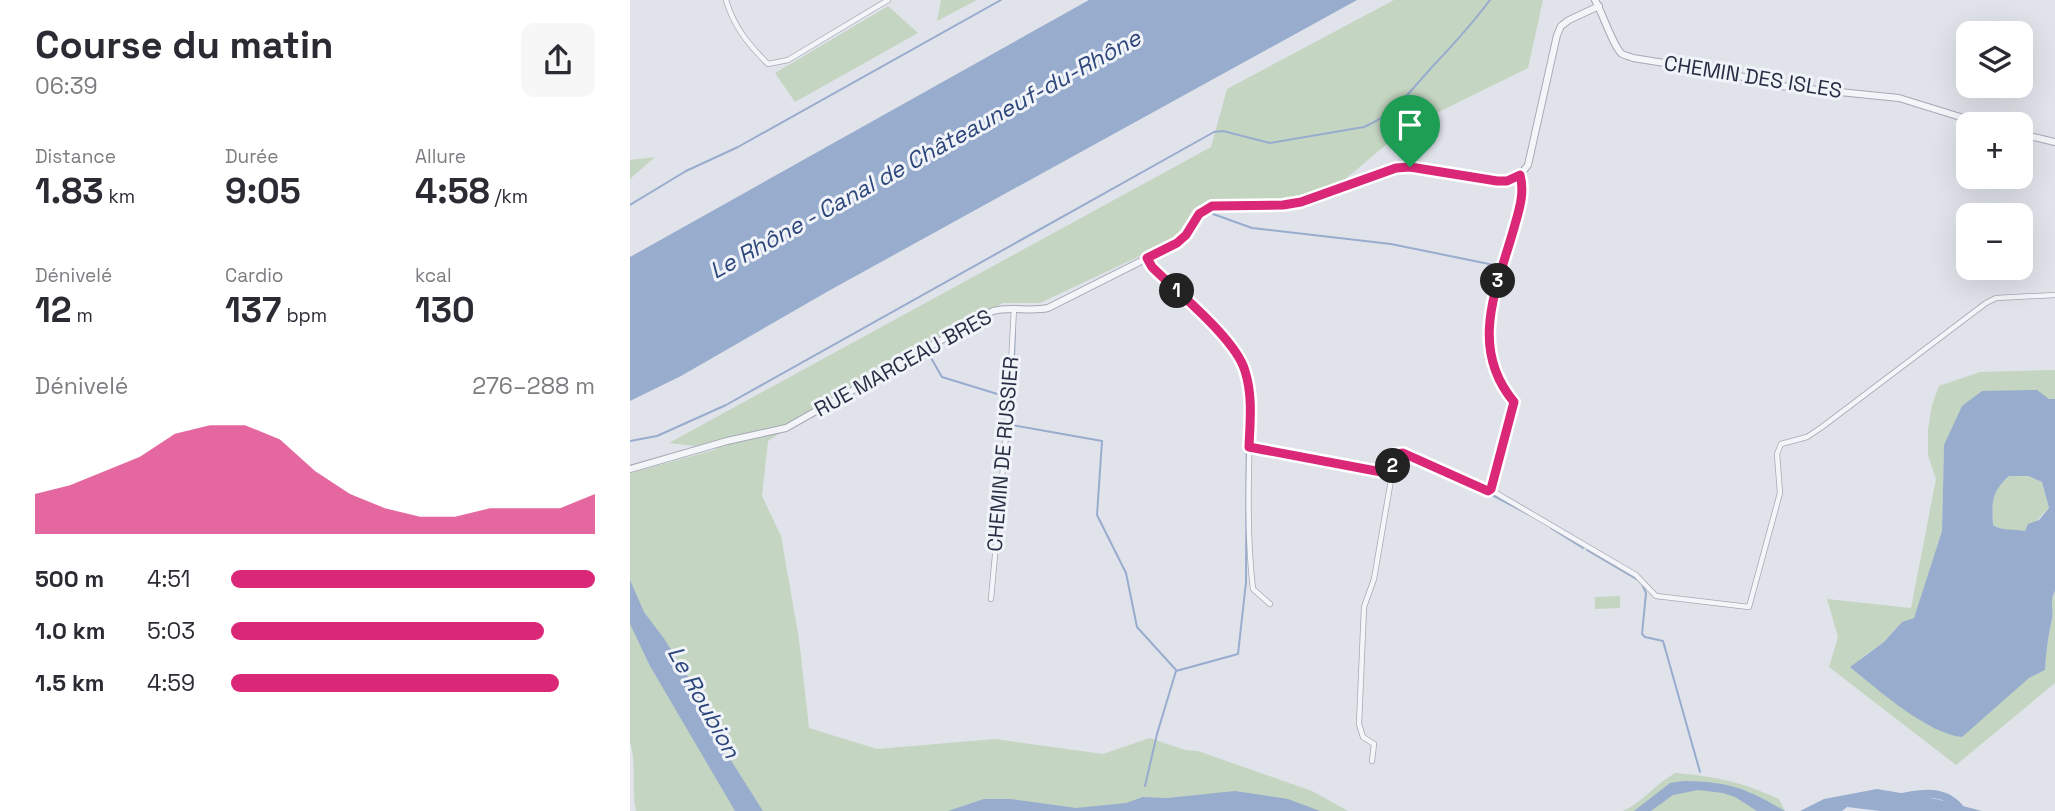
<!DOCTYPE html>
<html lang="fr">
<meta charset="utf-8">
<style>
:root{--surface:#fff;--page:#f7f7f7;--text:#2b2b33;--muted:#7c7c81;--accent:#db2777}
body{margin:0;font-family:"Space Grotesk",sans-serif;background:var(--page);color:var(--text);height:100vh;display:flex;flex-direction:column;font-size:26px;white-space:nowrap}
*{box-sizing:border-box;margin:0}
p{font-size:23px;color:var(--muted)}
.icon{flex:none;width:38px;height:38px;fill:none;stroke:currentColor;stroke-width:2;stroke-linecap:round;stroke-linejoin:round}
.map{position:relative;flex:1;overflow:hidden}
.details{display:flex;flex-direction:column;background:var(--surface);width:630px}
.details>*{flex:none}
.fabs{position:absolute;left:1326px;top:21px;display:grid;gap:14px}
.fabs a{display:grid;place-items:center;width:77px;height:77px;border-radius:14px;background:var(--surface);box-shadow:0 7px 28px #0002;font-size:35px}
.pin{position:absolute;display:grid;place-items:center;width:60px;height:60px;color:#fff;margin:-72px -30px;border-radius:50% 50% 50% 0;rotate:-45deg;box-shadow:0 0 7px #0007}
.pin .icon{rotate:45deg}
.km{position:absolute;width:35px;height:35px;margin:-18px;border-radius:50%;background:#222;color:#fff;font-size:19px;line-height:35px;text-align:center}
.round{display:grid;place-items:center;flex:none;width:74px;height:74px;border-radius:14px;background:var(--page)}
.overview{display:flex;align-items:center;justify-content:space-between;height:119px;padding:0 35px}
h1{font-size:38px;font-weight:600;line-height:52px}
.metrics{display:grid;grid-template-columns:repeat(3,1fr);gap:10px;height:119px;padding:7px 35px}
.metrics div{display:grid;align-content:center}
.metrics b{font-size:35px;font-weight:600}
.metrics small{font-size:19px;font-weight:400}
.metrics p{font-size:19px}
.chart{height:196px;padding:14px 35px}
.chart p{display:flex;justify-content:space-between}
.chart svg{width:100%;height:126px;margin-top:7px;fill:var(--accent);opacity:.7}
ul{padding:0 35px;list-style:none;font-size:23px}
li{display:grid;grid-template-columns:112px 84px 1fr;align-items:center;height:52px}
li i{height:18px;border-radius:9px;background:var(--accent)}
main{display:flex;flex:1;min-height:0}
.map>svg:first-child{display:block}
.green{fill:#c4d5c1}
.water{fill:#98acce;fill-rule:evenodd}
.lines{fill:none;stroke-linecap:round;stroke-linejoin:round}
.stream{stroke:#98acce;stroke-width:2}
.river{stroke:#98acce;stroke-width:8}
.minor-casing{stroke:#a5a9b6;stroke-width:6}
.tertiary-casing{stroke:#a5a9b6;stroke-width:8}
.minor{stroke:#f4f5f9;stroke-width:4.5}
.tertiary{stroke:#f4f5f9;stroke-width:6}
.route-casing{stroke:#fff;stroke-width:14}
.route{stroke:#db2777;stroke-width:9}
.labels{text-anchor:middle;stroke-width:6;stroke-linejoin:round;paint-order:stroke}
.street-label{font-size:21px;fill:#272e44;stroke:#f0f3f8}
.water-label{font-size:23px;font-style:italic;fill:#2d477c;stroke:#f0f3f8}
</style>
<main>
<section class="details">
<div class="overview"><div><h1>Course du matin</h1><p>06:39</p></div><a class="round"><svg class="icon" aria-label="share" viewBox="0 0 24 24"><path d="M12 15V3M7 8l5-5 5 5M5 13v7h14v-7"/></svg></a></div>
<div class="metrics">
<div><p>Distance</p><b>1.83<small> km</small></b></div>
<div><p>Durée</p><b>9:05</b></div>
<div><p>Allure</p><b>4:58<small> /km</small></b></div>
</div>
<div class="metrics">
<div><p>Dénivelé</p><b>12<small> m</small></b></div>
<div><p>Cardio</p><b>137<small> bpm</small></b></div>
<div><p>kcal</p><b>130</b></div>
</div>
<div class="chart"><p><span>Dénivelé</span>276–288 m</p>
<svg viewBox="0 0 160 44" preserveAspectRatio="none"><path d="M0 44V30L10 27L20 22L30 17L40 9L50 6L60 6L70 11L80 22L90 30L100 35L110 38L120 38L130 35L140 35L150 35L160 30V44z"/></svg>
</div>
<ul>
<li><b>500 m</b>4:51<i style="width:100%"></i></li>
<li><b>1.0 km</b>5:03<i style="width:86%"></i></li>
<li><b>1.5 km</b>4:59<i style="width:90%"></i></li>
</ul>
</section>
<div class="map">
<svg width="1425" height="811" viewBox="0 0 1425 811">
<rect width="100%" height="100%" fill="#e1e3eb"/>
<g class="green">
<path d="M 311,0 L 347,0 L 307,21 Z"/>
<path d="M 764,0 L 913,0 L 898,68 L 776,128 L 713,181 L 661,198 L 630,201 L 581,199 L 564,209 L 548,234 L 531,246 L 410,303 L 373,303 L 235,378 L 138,441 L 132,496 L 151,536 L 169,639 L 179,728 L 247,749 L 365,739 L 473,754 L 520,738 L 555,750 L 568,751 L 682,791 L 718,811 L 6,811 C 1,788 7,764 0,742 L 0,473 L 88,449 L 39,443 L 581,147 L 597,89 Z"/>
<path d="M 258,6 L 288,33 L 165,102 L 145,73 Z"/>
<path d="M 25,157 L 0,179 L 0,160 Z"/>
<path d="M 1425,370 L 1425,399 L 1419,399 L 1314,445 L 1312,531 L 1284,619 L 1272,622 L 1254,642 L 1230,659 L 1399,678 L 1415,670 C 1416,652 1418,636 1422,619 C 1424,608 1419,601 1425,591 L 1425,683 L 1326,765 L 1199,667 L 1208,637 L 1197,599 L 1281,608 L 1306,479 L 1298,455 L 1298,430 L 1302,405 L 1309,386 L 1350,372 Z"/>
<path d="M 1379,476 L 1397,476 L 1412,482 L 1419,508 L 1395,532 C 1384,529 1372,531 1363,525 C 1362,500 1360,495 1379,476 Z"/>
<path d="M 990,596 L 990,608 L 965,609 L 965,597 Z"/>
<path d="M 1045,773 C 1088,777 1110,781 1149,799 L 1155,811 L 993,811 C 1013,802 1025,784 1045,773 Z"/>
</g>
<g class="water">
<path d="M 459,0 L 727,0 L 202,289 L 51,376 L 0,401 L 0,257 Z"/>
<path d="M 1407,390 L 1419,399 L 1425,399 L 1425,591 C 1419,601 1424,608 1422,619 C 1418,636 1416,652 1415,670 L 1399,678 L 1332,737 C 1298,734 1247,689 1220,667 L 1254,642 L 1272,622 L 1284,618 L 1312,531 L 1314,445 L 1332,406 L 1352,391 ZM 1379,476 L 1398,476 L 1412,482 L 1419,508 L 1409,520 L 1398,524 L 1395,531 C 1384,529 1372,531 1363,525 C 1362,501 1361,493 1379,476 Z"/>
<path d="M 0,580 L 14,612 L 35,640 L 65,688 L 95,751 L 133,811 L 105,811 L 20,666 L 0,624 Z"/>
<path d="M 1054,781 C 1101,782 1115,788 1155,811 L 1127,811 L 1105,797 L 1093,793 L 1068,790 L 1043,795 L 1021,811 L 1004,811 L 1040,783 Z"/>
<path d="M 1247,789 L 1306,799 L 1352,811 L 1250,811 L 1217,807 L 1212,811 L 1170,811 L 1194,799 Z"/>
<path d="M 605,791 L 658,799 L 690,811 L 318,811 L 354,799 L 381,799 L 446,808 L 496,803 L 513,797 L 537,798 Z"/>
</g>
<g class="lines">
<g class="stream">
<path d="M 885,182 L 891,194"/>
<path d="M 0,205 L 56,171 L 108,147 L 371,0"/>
<path d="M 583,214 L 622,228 L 761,244 L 869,266 L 856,308 L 855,334 L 861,373"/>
<path d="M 385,327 L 382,425 L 472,441 L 467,515 L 496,573 L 507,627 L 546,670"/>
<path d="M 301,358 L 312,377 L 377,397"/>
<path d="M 0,441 L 27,436 L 96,405 L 584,132 L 593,131 L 640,143 L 734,127 C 764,115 781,90 803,66 C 823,45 842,24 860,0"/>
<path d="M 859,488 L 866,461"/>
<path d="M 862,495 L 898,514"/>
<path d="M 921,528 L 953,548"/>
<path d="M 957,550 L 1008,580"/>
<path d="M 1012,584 L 1016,593 L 1012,634 L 1015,637 L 1033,641 L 1070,772"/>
<path d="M 515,786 L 527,734 L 546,671 L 608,654 L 616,582 L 617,395 C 608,341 555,305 518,268"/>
</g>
<path class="river" d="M 1273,797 C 1296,792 1317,790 1332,811"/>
<defs>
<g id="minor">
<path d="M 96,0 C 104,27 118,44 138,64 L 158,60 L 258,0"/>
<path d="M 517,258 L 522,267 C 546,291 604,339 615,370 C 626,399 619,435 619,466 C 618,507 618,548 623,589 L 640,604"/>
<path d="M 619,447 L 762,474 L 766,454 L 773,453 L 855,491 L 861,490 L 884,402 C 863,376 855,343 860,310 L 893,191 L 890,175"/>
<path d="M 861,490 L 1006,575 L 1026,596 L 1119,607 L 1150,493 L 1147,454 L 1151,444 L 1177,437 L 1192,427 L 1356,303 L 1366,298 L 1425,295"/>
<path d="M 361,599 L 379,402 L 384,308"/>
<path d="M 742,761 L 744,744 L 733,737 L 729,724 L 734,607 L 744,579 L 762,474"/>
</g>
<g id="tertiary">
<path d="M 965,0 C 972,12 984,48 992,54 C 995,56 999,56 1003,58 L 1097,73 L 1150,86 L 1269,98 L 1353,124"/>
<path d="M 1391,134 L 1425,142"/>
<path d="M 0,469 L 97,441 L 156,428 L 363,311 C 381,306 399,312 418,308 L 547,243 L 556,235 L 569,214 L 582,206 L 653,205 L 671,202 L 766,168 L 780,167 L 877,181 L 890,175 L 898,165 L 927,35 L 931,26 L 939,20 L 969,6"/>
</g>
</defs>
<use href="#minor" class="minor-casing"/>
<use href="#tertiary" class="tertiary-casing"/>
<use href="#minor" class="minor"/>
<use href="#tertiary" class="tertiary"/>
</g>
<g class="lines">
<defs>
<path id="route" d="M 780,167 L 867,181 L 877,181 L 890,175 C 895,193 889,210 884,228 C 867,288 838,347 884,402 L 861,489 L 858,491 L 773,453 L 766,454 L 762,474 L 619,447 C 620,422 623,396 615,371 C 606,339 547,292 522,267 L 517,258 L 547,243 L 556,235 L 569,214 L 582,206 L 653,205 L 671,202 L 766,168 Z"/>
</defs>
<use href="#route" class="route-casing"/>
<use href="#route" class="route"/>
</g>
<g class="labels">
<g class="street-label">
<text transform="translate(1123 77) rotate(9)" y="7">CHEMIN DES ISLES</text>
<text transform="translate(273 363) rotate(-29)" y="7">RUE MARCEAU BRES</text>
<text transform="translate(373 454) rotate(-85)" y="7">CHEMIN DE RUSSIER</text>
</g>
<g class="water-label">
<text transform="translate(295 154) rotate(-29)" y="8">Le Rhône - Canal de Châteauneuf-du-Rhône</text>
<text transform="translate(74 702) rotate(61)" y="8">Le Roubion</text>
</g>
</g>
</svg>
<div class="fabs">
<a><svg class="icon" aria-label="layers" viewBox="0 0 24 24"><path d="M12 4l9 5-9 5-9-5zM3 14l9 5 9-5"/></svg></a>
<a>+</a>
<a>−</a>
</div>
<div class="pin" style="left:780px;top:167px;background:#1e9e55"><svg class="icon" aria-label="arrive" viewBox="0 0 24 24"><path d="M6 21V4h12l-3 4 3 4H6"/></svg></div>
<b class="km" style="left:547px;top:291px">1</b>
<b class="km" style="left:763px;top:466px">2</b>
<b class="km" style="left:868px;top:281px">3</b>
</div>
</main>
